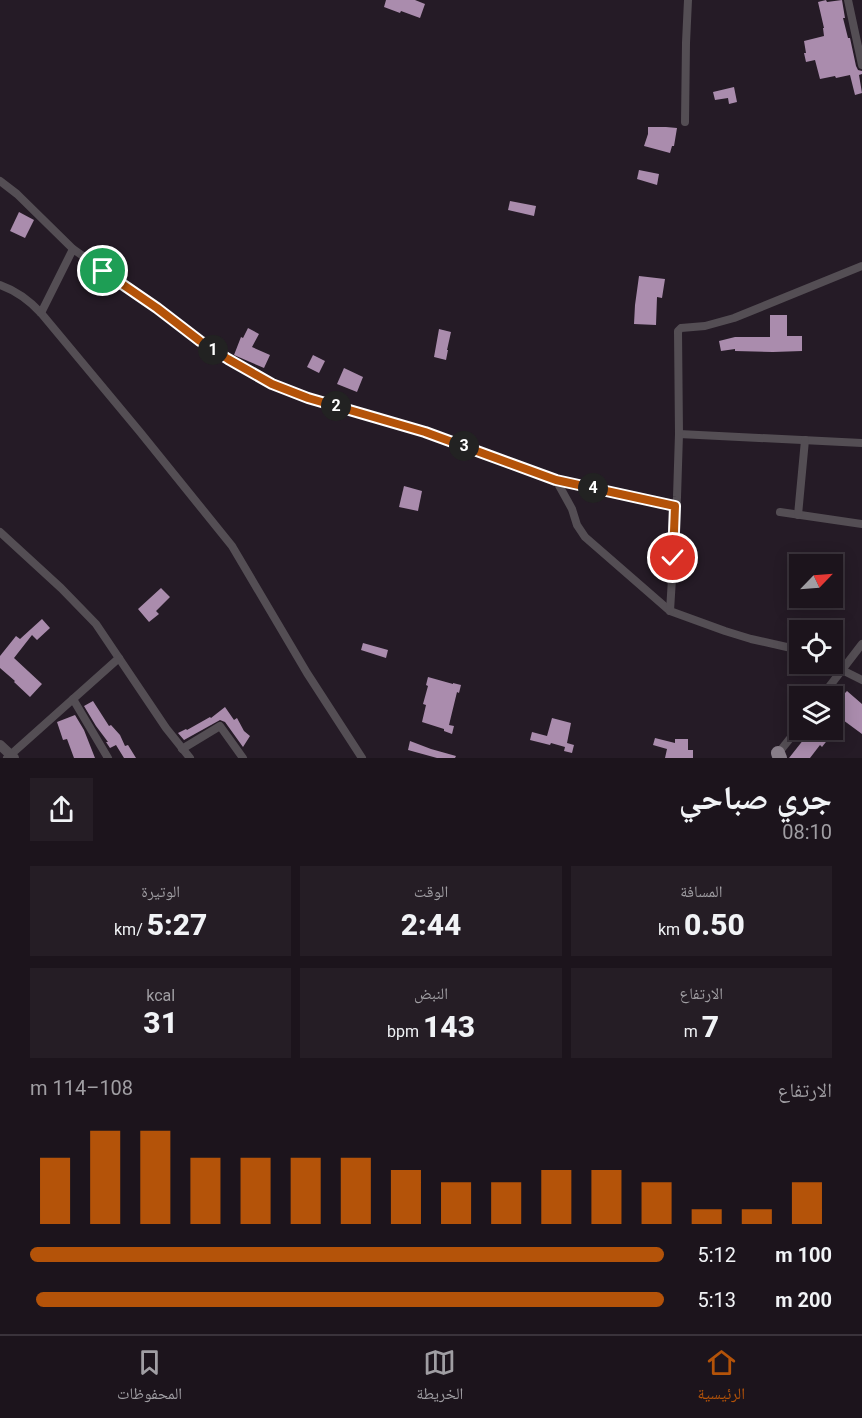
<!DOCTYPE html>
<html lang="ar">
<meta charset="utf-8">
<style>
:root{--surface:#1c141c;--page:#251d25;--text:#f1f3f6;--muted:#a09ea3;--line:#3a333b;--accent:#b45309}
body{margin:0;font-family:Roboto,"Noto Naskh Arabic",sans-serif;background:var(--page);color:var(--text);direction:rtl;height:100vh;display:flex;flex-direction:column;font-size:22px;white-space:nowrap}
*{box-sizing:border-box;margin:0}
p{font-size:20px;color:var(--muted)}
.icon{flex:none;width:33px;height:33px;fill:none;stroke:currentColor;stroke-width:2;stroke-linecap:round;stroke-linejoin:round}
.map{position:relative;height:758px;overflow:hidden;direction:ltr}
.drawer{display:flex;flex-direction:column;background:var(--surface);flex:1}
.drawer>*{flex:none}
.needle{width:39px;rotate:65deg}
.controls{position:absolute;left:789px;top:554px;display:grid;gap:12px}
.controls a{display:grid;place-items:center;width:54px;height:54px;border-radius:0px;background:var(--surface);box-shadow:0 3px 15px #0003,0 0 0 2px var(--line);font-size:30px}
.pin{position:absolute;display:grid;place-items:center;width:51px;height:51px;color:#fff;margin:-26px;border:3px solid #fff;border-radius:50%;box-shadow:0 2px 6px #0007}
.km{position:absolute;width:30px;height:30px;margin:-15px;border-radius:50%;background:#222;color:#fff;font-size:16px;line-height:30px;text-align:center}
.round{display:grid;place-items:center;flex:none;width:63px;height:63px;border-radius:0px;background:var(--page)}
.summary{display:flex;align-items:center;justify-content:space-between;height:102px;padding:0 30px}
h1{font-size:33px;font-weight:800;line-height:45px}
.figures{display:grid;grid-template-columns:repeat(3,1fr);gap:9px;height:102px;padding:6px 30px}
.figures div{display:grid;align-content:center;border-radius:0px;background:var(--page);text-align:center}
.figures b{font-size:30px;font-weight:800}
.figures small{font-size:16px;font-weight:400}
.figures p{font-size:16px}
.chart{height:168px;padding:12px 30px}
.chart p{display:flex;justify-content:space-between}
.chart svg{width:100%;height:108px;margin-top:6px;stroke:var(--accent);stroke-width:6}
ul{padding:0 30px;list-style:none;font-size:20px}
li{display:grid;grid-template-columns:96px 72px 1fr;align-items:center;height:45px}
li i{height:15px;border-radius:8px;background:var(--accent)}
.tab-bar{display:flex;justify-content:space-around;align-items:center;height:84px;border-top:2px solid var(--line);background:var(--surface);font-size:16px;color:var(--muted)}
.tab-bar a{display:grid;justify-items:center;gap:3px}
.tab-bar .current{color:var(--accent)}
.map>svg:first-child{display:block}
.building{fill:#aa8cad}
.lines{fill:none;stroke-linecap:round;stroke-linejoin:round}
.minor{stroke:#544e54;stroke-width:8}
.tertiary{stroke:#544e54;stroke-width:10}
.primary{stroke:#887e89;stroke-width:14}
.route-casing{stroke:#fff;stroke-width:12}
.route{stroke:#b45309;stroke-width:8}
</style>
<div class="map">
<svg width="862" height="758" viewBox="0 0 862 758">
<rect width="100%" height="100%" fill="#251b26"/>
<g class="building">
<path d="M 386,0 L 415,0 L 425,4 L 420,18 L 401,11 L 400,13 L 384,7 Z"/>
<path d="M 826,0 L 827,2 L 842,0 L 845,18 L 843,18 L 848,38 L 850,38 L 856,66 L 858,70 L 862,71 L 862,74 L 859,75 L 862,93 L 855,95 L 850,75 L 836,78 L 835,76 L 820,79 L 815,60 L 806,62 L 804,53 L 806,53 L 804,41 L 824,36 L 823,28 L 824,28 L 818,2 Z"/>
<path d="M 734,87 L 737,102 L 729,104 L 728,98 L 715,100 L 713,92 Z"/>
<path d="M 648,127 L 666,127 L 677,128 L 674,146 L 672,146 L 670,153 L 644,146 L 648,134 Z"/>
<path d="M 639,170 L 659,174 L 657,185 L 637,179 Z"/>
<path d="M 510,201 L 536,206 L 534,216 L 508,210 Z"/>
<path d="M 19,212 L 34,220 L 25,238 L 10,231 Z"/>
<path d="M 639,276 L 665,279 L 662,298 L 657,297 L 656,325 L 634,324 L 635,305 Z"/>
<path d="M 770,315 L 787,315 L 787,336 L 802,336 L 802,351 L 773,352 L 735,351 L 735,349 L 721,351 L 719,341 L 735,337 L 770,337 Z"/>
<path d="M 248,328 L 259,334 L 252,347 L 270,355 L 264,368 L 234,355 L 241,337 L 243,338 Z"/>
<path d="M 439,329 L 451,332 L 447,350 L 448,350 L 446,360 L 434,357 Z"/>
<path d="M 313,355 L 325,361 L 319,373 L 307,367 Z"/>
<path d="M 344,368 L 363,377 L 357,392 L 337,384 Z"/>
<path d="M 404,486 L 422,491 L 418,511 L 399,507 Z"/>
<path d="M 161,588 L 170,597 L 156,611 L 159,614 L 149,622 L 138,609 Z"/>
<path d="M 42,619 L 50,628 L 37,640 L 32,635 L 14,658 L 42,684 L 30,697 L 14,682 L 15,681 L 0,668 L 0,656 L 16,636 L 20,639 Z"/>
<path d="M 363,643 L 388,650 L 386,658 L 361,650 Z"/>
<path d="M 428,677 L 453,684 L 453,683 L 461,685 L 459,693 L 457,692 L 449,725 L 454,726 L 452,734 L 444,731 L 444,729 L 422,722 L 426,705 L 423,704 L 428,686 L 426,685 Z"/>
<path d="M 847,691 L 862,704 L 862,734 L 843,720 L 822,747 L 820,745 L 810,758 L 789,758 L 804,739 L 807,741 L 816,729 L 832,729 L 832,706 Z"/>
<path d="M 93,701 L 109,726 L 111,725 L 120,735 L 125,746 L 128,745 L 136,758 L 124,758 L 116,745 L 110,748 L 106,742 L 108,742 L 96,726 L 84,706 Z"/>
<path d="M 225,707 L 234,720 L 237,718 L 244,731 L 250,736 L 243,747 L 225,722 L 220,720 L 184,740 L 178,733 L 186,729 L 187,730 L 210,717 L 211,718 Z"/>
<path d="M 75,715 L 84,730 L 95,758 L 74,758 L 67,739 L 63,740 L 57,722 Z"/>
<path d="M 552,718 L 571,723 L 567,743 L 574,745 L 572,753 L 564,751 L 565,747 L 551,743 L 550,745 L 530,740 L 532,732 L 547,736 Z"/>
<path d="M 655,738 L 675,743 L 675,739 L 688,739 L 688,750 L 693,750 L 693,758 L 665,758 L 667,749 L 653,745 Z"/>
<path d="M 410,741 L 431,749 L 456,756 L 455,758 L 437,758 L 408,750 Z"/>
</g>
<g class="lines">
<g class="minor">
<path d="M 848,0 L 862,65"/>
<path d="M 685,122 L 686,43 L 688,0"/>
<path d="M 0,181 L 17,194 L 73,249"/>
<path d="M 0,285 C 17,291 29,300 41,313 L 140,432 L 232,546 L 307,673 L 362,758"/>
<path d="M 41,313 L 73,249 L 157,308 L 200,341 L 228,359 L 272,384 L 308,398 L 425,432 L 556,480 L 675,506"/>
<path d="M 679,434 L 862,443"/>
<path d="M 556,480 L 572,509 L 577,525 L 585,537 L 670,611 L 725,631 L 751,639 L 800,650"/>
<path d="M 780,512 L 862,524"/>
<path d="M 798,515 L 805,440"/>
<path d="M 0,532 L 61,588 L 96,624 L 166,728 L 190,758"/>
<path d="M 670,611 L 677,497 L 679,434 L 678,331 L 681,328 L 705,326 L 734,318 L 862,266"/>
<path d="M 828,663 L 862,680"/>
<path d="M 822,696 L 862,644"/>
<path d="M 73,699 L 108,758"/>
<path d="M 182,749 L 220,726 L 243,758"/>
<path d="M 776,756 L 800,726"/>
<path d="M 7,758 L 119,658"/>
</g>
<path class="tertiary" d="M 0,745 L 14,758"/>
<path class="primary" d="M 778,753 L 780,758"/>
</g>
<g class="lines">
<defs>
<path id="route" d="M 103,271 L 157,308 L 200,341 L 228,359 L 272,384 L 308,398 L 425,432 L 556,480 L 675,506 L 673,558"/>
</defs>
<use href="#route" class="route-casing"/>
<use href="#route" class="route"/>
</g>
</svg>
<div class="controls">
<a><svg class="needle" viewBox="-14 -14 28 28"><path d="M0-13l5 13h-10z" fill="#e53935"/><path d="M0 13l5-13h-10z" fill="#a09ea3"/></svg></a>
<a><svg class="icon" aria-label="locate" viewBox="0 0 24 24"><circle cx="12" cy="12" r="6"/><path d="M12 2v4M12 18v4M2 12h4M18 12h4"/></svg></a>
<a><svg class="icon" aria-label="layers" viewBox="0 0 24 24"><path d="M12 4l9 5-9 5-9-5zM3 14l9 5 9-5"/></svg></a>
</div>
<div class="pin" style="left:103px;top:271px;background:#1e9e55"><svg class="icon" aria-label="arrive" viewBox="0 0 24 24"><path d="M6 21V4h12l-3 4 3 4H6"/></svg></div>
<div class="pin" style="left:673px;top:558px;background:#d93025"><svg class="icon" aria-label="check" viewBox="0 0 24 24"><path d="M5 12l5 5 9-10"/></svg></div>
<b class="km" style="left:213px;top:350px">1</b>
<b class="km" style="left:336px;top:406px">2</b>
<b class="km" style="left:464px;top:446px">3</b>
<b class="km" style="left:593px;top:488px">4</b>
</div>
<section class="drawer">
<div class="summary"><div><h1>جري صباحي</h1><p>08:10</p></div><a class="round"><svg class="icon" aria-label="share" viewBox="0 0 24 24"><path d="M12 15V3M7 8l5-5 5 5M5 13v7h14v-7"/></svg></a></div>
<div class="figures">
<div><p>المسافة</p><b>0.50<small> km</small></b></div>
<div><p>الوقت</p><b>2:44</b></div>
<div><p>الوتيرة</p><b>5:27<small> /km</small></b></div>
</div>
<div class="figures">
<div><p>الارتفاع</p><b>7<small> m</small></b></div>
<div><p>النبض</p><b>143<small> bpm</small></b></div>
<div><p>kcal</p><b>31</b></div>
</div>
<div class="chart"><p><span>الارتفاع</span>108–114 m</p>
<svg viewBox="0 0 160 44" preserveAspectRatio="none"><path d="M5 44V17M15 44V6M25 44V6M35 44V17M45 44V17M55 44V17M65 44V17M75 44V22M85 44V27M95 44V27M105 44V22M115 44V22M125 44V27M135 44V38M145 44V38M155 44V27"/></svg>
</div>
<ul>
<li><b>100 m</b>5:12<i style="width:100%"></i></li>
<li><b>200 m</b>5:13<i style="width:99%"></i></li>
</ul>
</section>
<nav class="tab-bar">
<a class="current"><svg class="icon" aria-label="home" viewBox="0 0 24 24"><path d="M3 11l9-7 9 7M6 9v11h12V9"/></svg>الرئيسية</a>
<a><svg class="icon" aria-label="map" viewBox="0 0 24 24"><path d="M3 6l6-2 6 2 6-2v14l-6 2-6-2-6 2zM9 4v14M15 6v14"/></svg>الخريطة</a>
<a><svg class="icon" aria-label="saved" viewBox="0 0 24 24"><path d="M7 4h10v16l-5-4-5 4z"/></svg>المحفوظات</a>
</nav>
